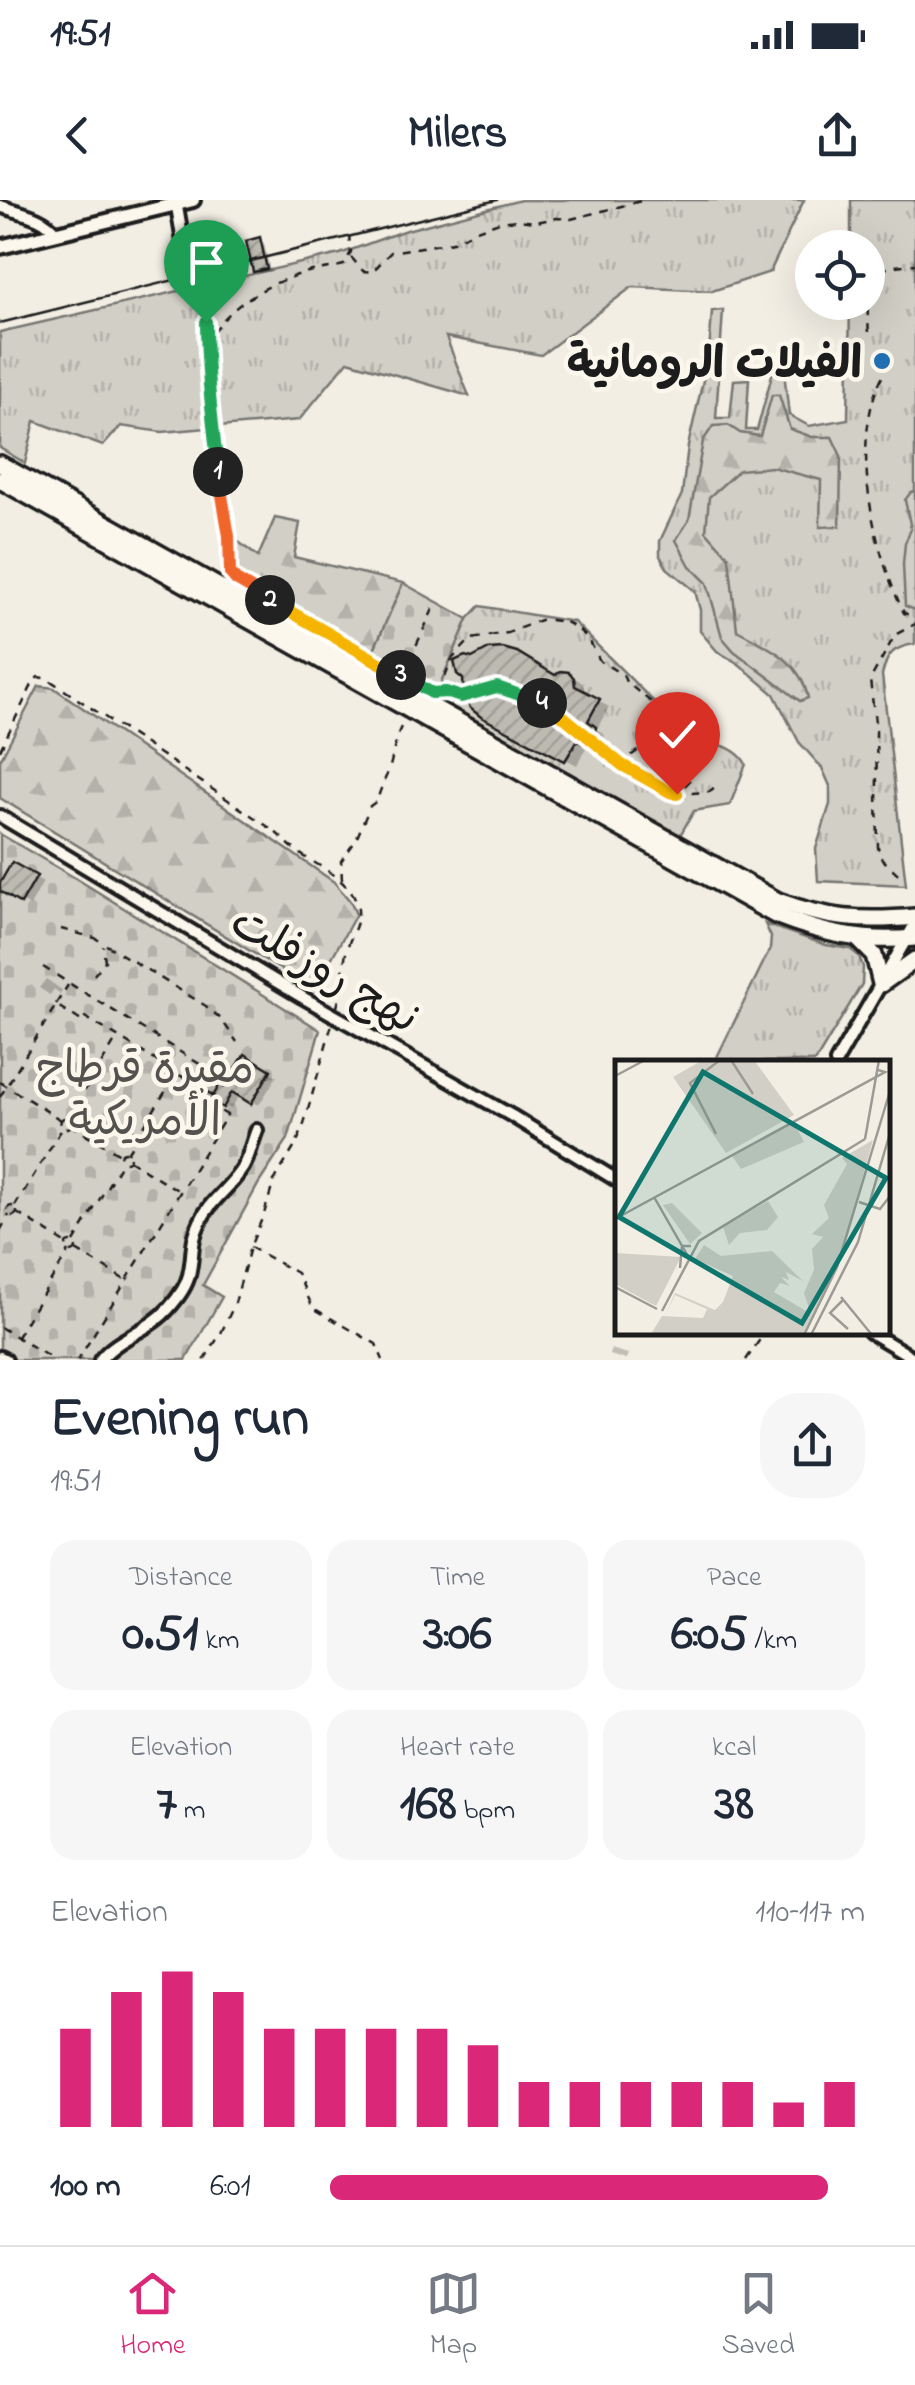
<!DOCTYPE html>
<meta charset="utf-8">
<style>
:root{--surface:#fff;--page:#f6f6f7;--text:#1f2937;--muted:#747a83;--line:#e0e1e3;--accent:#db2777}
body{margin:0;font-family:"Indie Flower","Playpen Sans Arabic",sans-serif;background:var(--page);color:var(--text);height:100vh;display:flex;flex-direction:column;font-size:38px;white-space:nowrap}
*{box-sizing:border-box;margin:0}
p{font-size:32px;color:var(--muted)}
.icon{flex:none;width:55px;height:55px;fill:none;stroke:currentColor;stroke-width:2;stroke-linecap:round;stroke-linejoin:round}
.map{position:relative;height:1160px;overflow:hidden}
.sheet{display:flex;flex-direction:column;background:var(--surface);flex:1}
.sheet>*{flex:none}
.tools{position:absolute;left:795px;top:30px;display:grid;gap:20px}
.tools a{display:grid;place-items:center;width:90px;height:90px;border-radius:50%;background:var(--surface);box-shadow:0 10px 40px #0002;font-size:50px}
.pin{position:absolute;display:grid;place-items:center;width:85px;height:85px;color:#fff;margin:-102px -42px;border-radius:50% 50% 50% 0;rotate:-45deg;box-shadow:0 0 10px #0007}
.pin .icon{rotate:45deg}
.km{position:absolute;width:50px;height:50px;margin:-25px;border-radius:50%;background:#222;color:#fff;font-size:28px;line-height:50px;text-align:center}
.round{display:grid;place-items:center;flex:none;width:105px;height:105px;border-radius:40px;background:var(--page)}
.headline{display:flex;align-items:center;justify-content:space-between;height:170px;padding:0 50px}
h1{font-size:55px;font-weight:700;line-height:75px}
.metrics{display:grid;grid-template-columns:repeat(3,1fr);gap:15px;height:170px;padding:10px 50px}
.metrics div{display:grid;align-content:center;border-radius:25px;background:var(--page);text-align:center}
.metrics b{font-size:50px;font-weight:700}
.metrics small{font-size:28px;font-weight:400}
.metrics p{font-size:28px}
.chart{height:280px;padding:20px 50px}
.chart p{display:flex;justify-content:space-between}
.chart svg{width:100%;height:180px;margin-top:10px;stroke:var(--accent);stroke-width:6}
ul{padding:0 50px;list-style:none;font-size:32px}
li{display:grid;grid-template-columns:160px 120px 1fr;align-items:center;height:75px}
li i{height:25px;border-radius:12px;background:var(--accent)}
.status{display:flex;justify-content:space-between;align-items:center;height:70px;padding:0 50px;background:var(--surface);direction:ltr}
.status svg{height:28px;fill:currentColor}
header{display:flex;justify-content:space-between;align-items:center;height:130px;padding:0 50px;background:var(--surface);font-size:45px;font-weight:700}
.dock{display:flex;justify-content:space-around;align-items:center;height:140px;border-top:2px solid var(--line);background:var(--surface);font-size:28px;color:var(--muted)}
.dock a{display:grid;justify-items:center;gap:5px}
.dock .selected{color:var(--accent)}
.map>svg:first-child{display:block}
.grass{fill:url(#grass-tufts);stroke:#777671;stroke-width:2.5}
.forest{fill:url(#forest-firs);stroke:#777671;stroke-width:2.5}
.cemetery{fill:url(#cemetery-stones);stroke:#777671;stroke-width:2.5}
.shadow{fill:#0003}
.building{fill:url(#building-hatch);stroke:#1c1c1c;stroke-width:2.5}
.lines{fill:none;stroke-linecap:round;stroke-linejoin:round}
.minor-casing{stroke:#1c1c1c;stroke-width:18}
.major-casing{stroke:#1c1c1c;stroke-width:20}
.highway-casing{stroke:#1c1c1c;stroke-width:22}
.path{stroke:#1c1c1c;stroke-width:2.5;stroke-dasharray:8 8;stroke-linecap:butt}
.minor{stroke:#fbf7ec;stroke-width:10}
.major{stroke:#fbf7ec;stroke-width:12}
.highway{stroke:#fbf7ec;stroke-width:15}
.tram{stroke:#1c1c1c;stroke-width:2.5}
.split-1-casing{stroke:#fff;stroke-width:20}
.split-2-casing{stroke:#fff;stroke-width:20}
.split-3-casing{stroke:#fff;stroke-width:20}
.split-4-casing{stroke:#fff;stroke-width:20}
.split-5-casing{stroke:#fff;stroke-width:20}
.split-1{stroke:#22a559;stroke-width:12}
.split-2{stroke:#f0652b;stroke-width:12}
.split-3{stroke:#f5b400;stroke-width:12}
.split-4{stroke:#22a559;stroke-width:12}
.split-5{stroke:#f5b400;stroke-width:12}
.poi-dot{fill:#1f6fb2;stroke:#fbf7ec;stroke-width:4}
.labels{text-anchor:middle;stroke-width:9;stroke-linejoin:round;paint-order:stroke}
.poi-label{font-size:45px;font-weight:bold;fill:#1c1c1c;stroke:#fbf7ec;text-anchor:end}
.street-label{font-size:45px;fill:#1c1c1c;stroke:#fbf7ec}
.park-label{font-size:45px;fill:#53524f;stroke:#fbf7ec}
.inset-road{fill:none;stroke:#9c9a94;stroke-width:2.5}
.view{fill:#0f766e;fill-opacity:0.15;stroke:#0f766e;stroke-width:5}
.inset-edge{fill:none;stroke:#1c1c1c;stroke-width:5}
</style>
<div class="status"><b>19:51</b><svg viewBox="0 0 49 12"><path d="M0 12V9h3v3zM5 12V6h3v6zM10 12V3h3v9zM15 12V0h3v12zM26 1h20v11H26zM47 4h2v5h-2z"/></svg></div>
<header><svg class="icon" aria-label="back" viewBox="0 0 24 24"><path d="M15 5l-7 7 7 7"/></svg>Milers<svg class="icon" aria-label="share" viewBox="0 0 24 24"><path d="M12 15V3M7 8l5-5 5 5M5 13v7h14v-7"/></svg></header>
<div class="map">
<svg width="915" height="1160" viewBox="0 0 915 1160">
<defs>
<pattern id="grass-tufts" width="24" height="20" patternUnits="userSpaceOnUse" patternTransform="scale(2.5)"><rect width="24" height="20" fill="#d2cfc6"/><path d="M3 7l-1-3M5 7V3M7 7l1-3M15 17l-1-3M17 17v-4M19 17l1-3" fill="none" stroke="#b4b1aa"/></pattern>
<pattern id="forest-firs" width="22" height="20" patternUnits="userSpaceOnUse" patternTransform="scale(2.5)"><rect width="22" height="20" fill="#d2cfc6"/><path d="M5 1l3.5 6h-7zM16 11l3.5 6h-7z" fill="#b4b1aa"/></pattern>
<pattern id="cemetery-stones" width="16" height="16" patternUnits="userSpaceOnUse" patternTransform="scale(2.5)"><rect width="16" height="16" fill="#d2cfc6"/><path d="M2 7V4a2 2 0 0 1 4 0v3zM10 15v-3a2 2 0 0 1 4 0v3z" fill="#b4b1aa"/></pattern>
<pattern id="building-hatch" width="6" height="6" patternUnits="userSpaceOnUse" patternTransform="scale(2.5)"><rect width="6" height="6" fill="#bdbab1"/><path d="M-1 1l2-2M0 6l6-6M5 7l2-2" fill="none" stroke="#a29f98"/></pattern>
</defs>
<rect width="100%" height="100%" fill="#f2eee4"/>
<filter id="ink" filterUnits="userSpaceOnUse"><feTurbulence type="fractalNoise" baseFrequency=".01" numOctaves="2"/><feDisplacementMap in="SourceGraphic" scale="20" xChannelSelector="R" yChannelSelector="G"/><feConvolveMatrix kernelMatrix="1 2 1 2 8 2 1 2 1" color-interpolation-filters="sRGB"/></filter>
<g filter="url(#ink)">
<g class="grass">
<path d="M 521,0 L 804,0 L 770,72 L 712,91 L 632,87 L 541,155 L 446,137 L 469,196 L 348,161 L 299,220 L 162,232 L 121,226 L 103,246 L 35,221 L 25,263 L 0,248 L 0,132 L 340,54 L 403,31 Z"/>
<path d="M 851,0 L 915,0 L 915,444 C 893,447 887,454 882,475 L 906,685 L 818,681 L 816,649 L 830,604 L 830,586 L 822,568 L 799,542 L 774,494 L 739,464 L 717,451 L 700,431 L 700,410 L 695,391 L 667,368 L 660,356 L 660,341 L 682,294 L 688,246 L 709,154 L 712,111 L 723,110 L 716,218 L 730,218 L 734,180 L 749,179 L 746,230 L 757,230 L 776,160 L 783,163 L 789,215 L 809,226 L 848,219 L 850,103 L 868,102 L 868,48 L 851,47 Z"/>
<path d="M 480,406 L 574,422 L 663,511 L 659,539 C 687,540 731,537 746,564 L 730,605 L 694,611 L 679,637 L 434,498 L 468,419 Z"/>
<path d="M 765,724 L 826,745 L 850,749 L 859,756 L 863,767 L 862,784 L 815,862 L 720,862 L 716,859 L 770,749 L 771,737 Z"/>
</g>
<g class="forest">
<path d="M 772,195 L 779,195 L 790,229 L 812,237 L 832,237 L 841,256 L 840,326 L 820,327 L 821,280 L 772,267 L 739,270 L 709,297 L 706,331 L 729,357 L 737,430 C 769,448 800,459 808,498 L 800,501 L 734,451 L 722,437 L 707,383 L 690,366 L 676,340 L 689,320 L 703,241 L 713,226 L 728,225 L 740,233 L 760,236 Z"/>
<path d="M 915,291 L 915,410 L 905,406 L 903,364 L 905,343 L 911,329 L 905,300 L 911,292 Z"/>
<path d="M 275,318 L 300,323 L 294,357 L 403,383 L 373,452 L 234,376 L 231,336 L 258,357 Z"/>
<path d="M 39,486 L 54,488 L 334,682 L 350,701 L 356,714 L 314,790 L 0,598 L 0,560 Z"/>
</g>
<g class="cemetery">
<path d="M 403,383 L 468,419 L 438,489 L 373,452 Z"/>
<path d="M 0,634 L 77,679 L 320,830 L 288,939 L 259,983 L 203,1085 L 222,1097 L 186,1160 L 0,1160 Z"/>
</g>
<g class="shadow">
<path d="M 260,40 L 264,43 L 270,71 L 259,73 L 255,70 Z"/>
<path d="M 568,475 L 580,481 L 584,487 L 585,494 L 609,507 L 597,529 L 605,535 L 603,545 L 596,549 L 588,545 L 577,565 L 483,515 L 555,477 Z"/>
<path d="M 13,665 L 43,682 L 30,706 L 0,688 Z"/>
<path d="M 46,779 L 62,790 L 60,794 L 54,789 L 50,795 L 39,788 Z"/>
<path d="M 246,857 L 277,876 L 259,905 L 240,894 L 231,909 L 214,899 L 225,890 Z"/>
<path d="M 611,1149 L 628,1154 L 626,1160 L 610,1155 Z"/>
</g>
<g class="building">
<path d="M 260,37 L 267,69 L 253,72 L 246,41 Z"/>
<path d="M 503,448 L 517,452 L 555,475 L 561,471 L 569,472 L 574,478 L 575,486 L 600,499 L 588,521 L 596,527 L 593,540 L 584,544 L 577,541 L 565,561 L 481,517 L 470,508 L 464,495 L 463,479 L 457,474 L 454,461 L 465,456 L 472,458 L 489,449 Z"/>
<path d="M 12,662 L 37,676 L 21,704 L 0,691 L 0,683 Z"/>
<path d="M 245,854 L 271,870 L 251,904 L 232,892 L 223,908 L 211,900 L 220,884 L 224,887 Z"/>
</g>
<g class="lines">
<defs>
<g id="minor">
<path d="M 176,1 L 187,65"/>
<path d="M 0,6 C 20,13 44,16 56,33"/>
<path d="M 0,616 L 302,797 L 512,916 L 618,981"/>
<path d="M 836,862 L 915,724"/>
<path d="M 870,1132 L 915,1159"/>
<path d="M 0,1157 L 6,1160"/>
<path d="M 100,1160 C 118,1137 149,1131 169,1108 C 177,1099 186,1088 189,1075 C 194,1055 190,1042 200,1022 C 209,1002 227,990 239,973 C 249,961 251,944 257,930"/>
</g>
<path id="major" d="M 0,47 L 193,0"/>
<g id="highway">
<path d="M 0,264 L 778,701 C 827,719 862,722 915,717"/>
<path d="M 0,280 L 775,715 C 824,734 862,743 915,738"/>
<path d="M 858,739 L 874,755 L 881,784 L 915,760"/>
</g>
</defs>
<use href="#minor" class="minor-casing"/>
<use href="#major" class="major-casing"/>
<use href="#highway" class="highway-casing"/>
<g class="path">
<path d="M 351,57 L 363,71 L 372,72 L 391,52 L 453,42 L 474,31 L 499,22 L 518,20 L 536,22 L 557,18 L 571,19 L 645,0"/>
<path d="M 188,73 L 199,87 L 206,122 L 206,165 L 213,210 L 218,272 L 229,336 L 230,373 L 236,381 L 293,413"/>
<path d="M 869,132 C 867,110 864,74 890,67 C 898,65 907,65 915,64"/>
<path d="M 206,146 C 224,106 270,81 312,71 C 323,69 333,68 344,65 L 351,52 L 349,36"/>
<path d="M 882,177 C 849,242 873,350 904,413 L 915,417"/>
<path d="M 403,474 L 434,407"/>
<path d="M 439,491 L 452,459 L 471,439 L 508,433 L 543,419 L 565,422 L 575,427 L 588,438 L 600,461 L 623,475 L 626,482 L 656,506 C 655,520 650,535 642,547 C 636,554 628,555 623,564"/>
<path d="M 433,493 C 444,492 455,497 464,496 C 477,494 489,486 503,488 C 561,501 598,553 648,581 C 658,586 666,591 677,594 L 695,575"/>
<path d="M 0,550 L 33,483 L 38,477 L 48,479 L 273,630 C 282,638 292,648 302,655 C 322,668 361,686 358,716 C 357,728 348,741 346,753 C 342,771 342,789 337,807"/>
<path d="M 678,595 L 686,598 L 691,593 L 709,592 L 717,585"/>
<path d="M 898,674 L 880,657 L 878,647 L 876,531 L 870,480 L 895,435 L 915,424"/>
<path d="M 342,680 L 341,661 L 356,640 L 370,606 L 377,601 C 380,589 385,580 389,569 C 395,552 394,535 405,521"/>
<path d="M 61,729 L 95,738 L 206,806 L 221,819 L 237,842"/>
<path d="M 43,767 L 227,881"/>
<path d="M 94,775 L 105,761 L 103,746"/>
<path d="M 56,804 L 68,785"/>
<path d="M 0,882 L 61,920"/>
<path d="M 0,897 L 56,805 L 83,822 L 85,817 L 212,895 L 207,903 L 227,915 L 78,1160"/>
<circle cx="66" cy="923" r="5.5"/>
<path d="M 68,918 L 117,838"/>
<path d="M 70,925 L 120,954"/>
<circle cx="125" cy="957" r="5"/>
<path d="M 127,953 L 177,873"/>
<path d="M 129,960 L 179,991"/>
<circle cx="12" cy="1011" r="5"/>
<path d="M 15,1006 L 63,927"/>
<path d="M 17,1013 L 67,1044"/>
<path d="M 0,1031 L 9,1015"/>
<circle cx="71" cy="1047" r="5"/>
<path d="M 74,1042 L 122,962"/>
<path d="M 250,1047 L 297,1073 L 313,1108 L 376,1144 L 383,1160"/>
<path d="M 76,1050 L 125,1080"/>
<path d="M 0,1127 L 54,1160"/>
<path d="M 17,1137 L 69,1051"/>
<path d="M 204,1160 L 221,1133 L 235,1103 L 250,1047 L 264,1014 L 274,981 L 294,948 L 302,931 L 332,824"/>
<path d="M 746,1160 L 765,1132"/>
</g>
<use href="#minor" class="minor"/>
<use href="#major" class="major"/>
<use href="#highway" class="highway"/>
<path class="tram" d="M 0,123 L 497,0"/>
</g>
</g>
<g class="lines" filter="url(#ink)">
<defs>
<path id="split-1" d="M 206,122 C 206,172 213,222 218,272"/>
<path id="split-2" d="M 218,272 L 229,336 L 230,373 L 236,380 L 270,400"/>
<path id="split-3" d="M 270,400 L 401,475"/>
<path id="split-4" d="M 401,475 L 432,493 L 446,492 L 461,497 L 497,487 L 542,503"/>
<path id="split-5" d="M 542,503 L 558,512 L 622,565 L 670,592 L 677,594"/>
</defs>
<use href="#split-1" class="split-1-casing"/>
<use href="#split-2" class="split-2-casing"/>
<use href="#split-3" class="split-3-casing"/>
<use href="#split-4" class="split-4-casing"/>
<use href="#split-5" class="split-5-casing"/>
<use href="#split-1" class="split-1"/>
<use href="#split-2" class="split-2"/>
<use href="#split-3" class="split-3"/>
<use href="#split-4" class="split-4"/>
<use href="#split-5" class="split-5"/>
</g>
<circle class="poi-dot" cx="882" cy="161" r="10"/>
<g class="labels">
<g class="poi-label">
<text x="862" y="177">الفيلات الرومانية</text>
</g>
<g class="street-label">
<text transform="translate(326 768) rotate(30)" y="16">نهج روزفلت</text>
</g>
<g class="park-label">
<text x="145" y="882">مقبرة قرطاج<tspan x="145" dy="52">الأمريكية</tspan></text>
</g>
</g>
<g transform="translate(615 860)">
<rect width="275" height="275" fill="#f2eee4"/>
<path d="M 258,80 L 222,207 L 188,275 L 36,274 L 47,256 L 88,258 L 92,249 L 60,235 L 51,254 L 60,233 L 100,250 L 108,242 L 118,216 L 80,199 L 89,185 L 106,196 L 157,191 L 188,221 L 171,212 L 174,220 L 166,217 L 175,226 L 165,223 L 159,232 L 196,254 L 189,233 L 199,210 L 197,189 L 208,177 L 197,174 L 214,158 L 209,145 L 232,104 L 227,98 ZM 153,141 L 163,157 L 152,170 L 125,173 L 114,185 L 108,167 ZM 57,143 L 87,173 L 75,184 L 48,145 Z" fill="#d2cfc6"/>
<path d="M 179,62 L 189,82 L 126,109 L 117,96 Z" fill="#d2cfc6"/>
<path d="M 88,0 L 139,0 L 179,55 L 111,93 L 58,17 Z" fill="#d2cfc6"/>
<path d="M 0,193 L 66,197 L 41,246 L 0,224 Z" fill="#d2cfc6"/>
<path class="inset-road" d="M 116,0 L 138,34M 2,15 L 30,0M 101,74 L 75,23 L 105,0M 250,79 L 264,0M 39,137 L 74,198M 244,142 L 265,149 L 275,136M 0,159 L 270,12 L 263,10M 65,208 L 67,186 L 76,186M 0,227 L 42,249M 226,237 L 257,275M 228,240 L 215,253 L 233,269M 47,251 L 84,181 L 250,79M 189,275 L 222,207 L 275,31M 196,275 L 243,182 L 275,73"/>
<path class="view" d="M 88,12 L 271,118 L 187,263 L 4,157 Z"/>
<rect width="275" height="275" class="inset-edge"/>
</g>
</svg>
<div class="tools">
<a><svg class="icon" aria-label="locate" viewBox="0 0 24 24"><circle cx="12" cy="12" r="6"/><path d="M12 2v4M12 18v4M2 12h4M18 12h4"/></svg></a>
</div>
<div class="pin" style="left:206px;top:122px;background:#1e9e55"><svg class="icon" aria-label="arrive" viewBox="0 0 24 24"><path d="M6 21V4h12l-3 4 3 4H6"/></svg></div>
<div class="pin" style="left:677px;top:594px;background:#d93025"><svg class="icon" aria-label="check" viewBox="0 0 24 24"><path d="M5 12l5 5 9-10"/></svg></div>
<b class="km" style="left:218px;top:272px">1</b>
<b class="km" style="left:270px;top:400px">2</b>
<b class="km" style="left:401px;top:475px">3</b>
<b class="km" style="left:542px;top:503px">4</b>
</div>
<section class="sheet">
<div class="headline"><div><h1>Evening run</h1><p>19:51</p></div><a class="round"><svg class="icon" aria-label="share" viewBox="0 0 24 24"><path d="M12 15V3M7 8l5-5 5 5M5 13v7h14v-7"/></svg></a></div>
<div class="metrics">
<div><p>Distance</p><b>0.51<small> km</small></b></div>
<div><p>Time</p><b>3:06</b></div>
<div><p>Pace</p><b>6:05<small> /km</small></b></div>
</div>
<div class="metrics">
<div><p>Elevation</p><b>7<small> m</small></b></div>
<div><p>Heart rate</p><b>168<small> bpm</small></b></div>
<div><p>kcal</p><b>38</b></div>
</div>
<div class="chart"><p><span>Elevation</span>110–117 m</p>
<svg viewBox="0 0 160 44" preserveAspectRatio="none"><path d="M5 44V20M15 44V11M25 44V6M35 44V11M45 44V20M55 44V20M65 44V20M75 44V20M85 44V24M95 44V33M105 44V33M115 44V33M125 44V33M135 44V33M145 44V38M155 44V33"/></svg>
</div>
<ul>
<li><b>100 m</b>6:01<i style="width:93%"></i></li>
</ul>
</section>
<nav class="dock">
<a class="selected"><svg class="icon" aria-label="home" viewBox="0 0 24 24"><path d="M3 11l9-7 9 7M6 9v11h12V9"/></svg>Home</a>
<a><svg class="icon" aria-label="map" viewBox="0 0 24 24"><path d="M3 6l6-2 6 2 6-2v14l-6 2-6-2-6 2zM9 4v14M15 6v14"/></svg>Map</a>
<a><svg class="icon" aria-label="saved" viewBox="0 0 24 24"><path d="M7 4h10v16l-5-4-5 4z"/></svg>Saved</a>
</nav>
